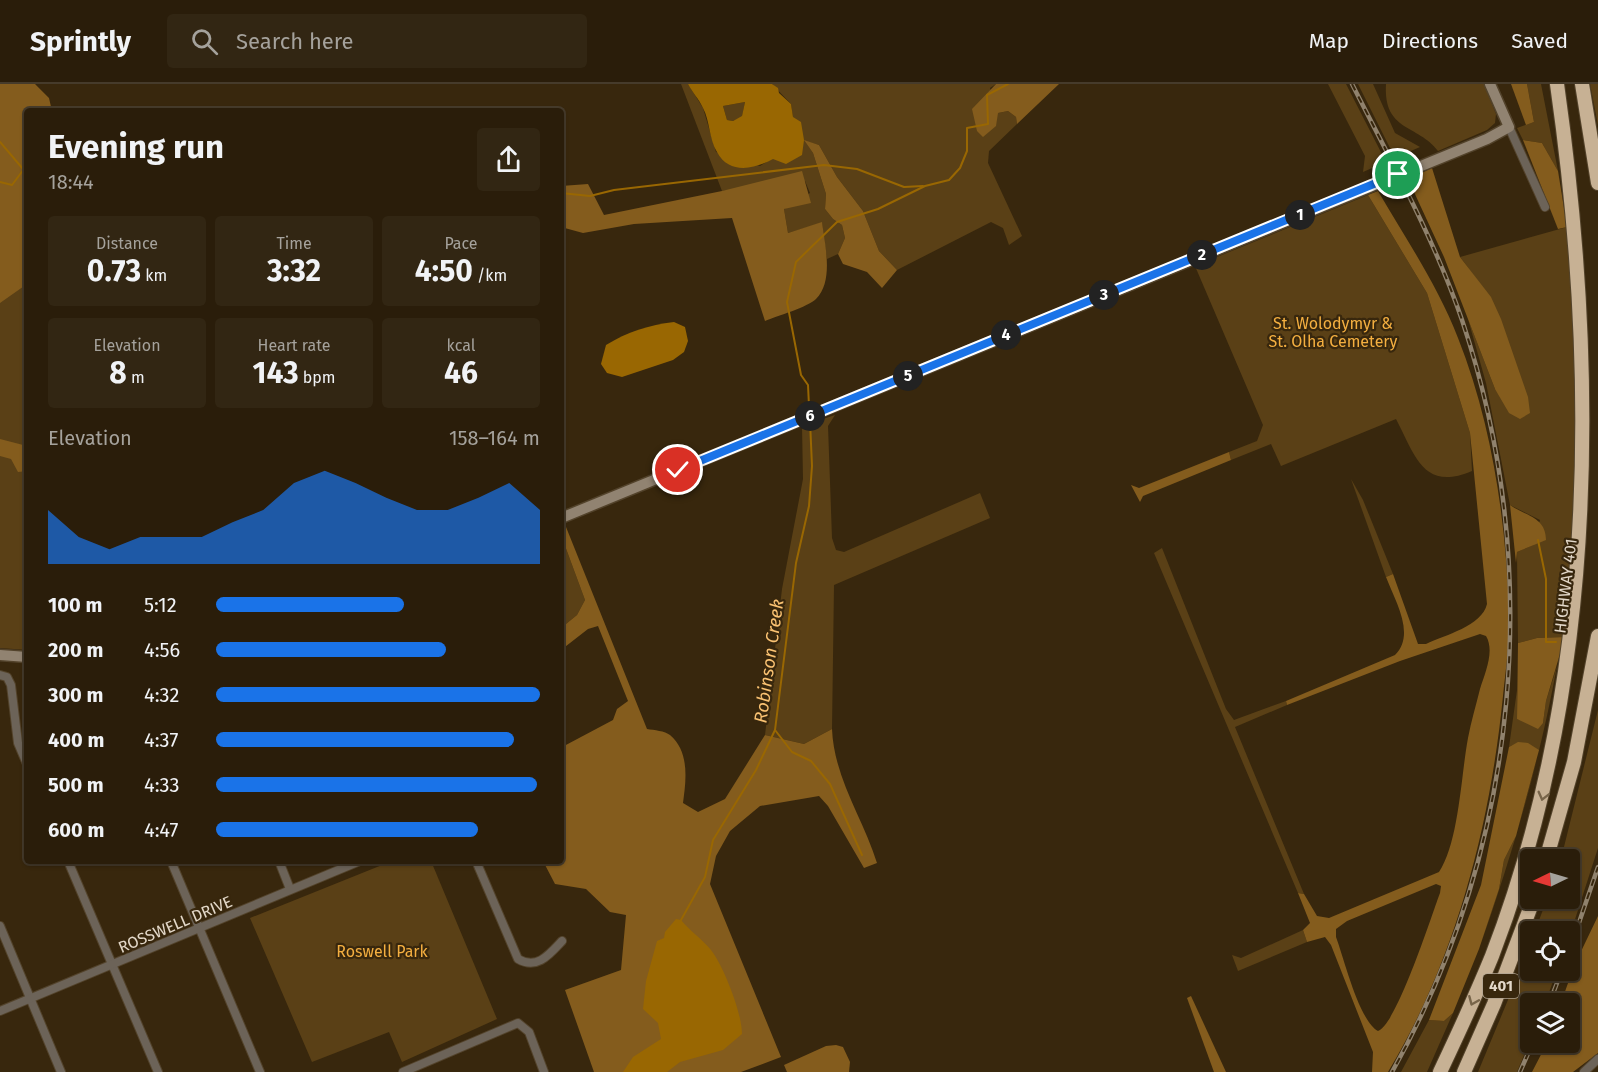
<!DOCTYPE html>
<meta charset="utf-8">
<style>
:root{--surface:#2a1d0a;--page:#322613;--text:#f1f3f6;--muted:#a5a29c;--line:#463b2b;--accent:#1a73e8}
body{margin:0;font-family:"Fira Sans",sans-serif;background:var(--page);color:var(--text);height:100vh;display:flex;flex-direction:column;font-size:22px;white-space:nowrap}
*{box-sizing:border-box;margin:0}
p{font-size:20px;color:var(--muted)}
.icon{flex:none;width:33px;height:33px;fill:none;stroke:currentColor;stroke-width:2;stroke-linecap:round;stroke-linejoin:round}
.map{position:relative;flex:1;overflow:hidden}
.drawer{position:absolute;left:24px;top:24px;width:540px;height:756px;display:flex;flex-direction:column;background:var(--surface);border-radius:6px;box-shadow:0 2px 4px #0004,0 0 0 2px var(--line)}
.drawer>*{flex:none}
.needle{width:39px;rotate:265deg}
.controls{position:absolute;left:1520px;top:765px;display:grid;gap:12px}
.controls a{display:grid;place-items:center;width:60px;height:60px;border-radius:6px;background:var(--surface);box-shadow:0 2px 4px #0004,0 0 0 2px var(--line);font-size:30px}
.pin{position:absolute;display:grid;place-items:center;width:51px;height:51px;color:#fff;margin:-26px;border:3px solid #fff;border-radius:50%;box-shadow:0 2px 6px #0007}
.km{position:absolute;width:30px;height:30px;margin:-15px;border-radius:50%;background:#222;color:#fff;font-size:16px;line-height:30px;text-align:center}
.round{display:grid;place-items:center;flex:none;width:63px;height:63px;border-radius:6px;background:var(--page)}
.head{display:flex;align-items:center;justify-content:space-between;height:102px;padding:0 24px}
h1{font-size:33px;font-weight:700;line-height:45px}
.stats{display:grid;grid-template-columns:repeat(3,1fr);gap:9px;height:102px;padding:6px 24px}
.stats div{display:grid;align-content:center;border-radius:6px;background:var(--page);text-align:center}
.stats b{font-size:30px;font-weight:700}
.stats small{font-size:16px;font-weight:400}
.stats p{font-size:16px}
.chart{height:168px;padding:12px 24px}
.chart p{display:flex;justify-content:space-between}
.chart svg{width:100%;height:108px;margin-top:6px;fill:var(--accent);opacity:.7}
ul{padding:0 24px;list-style:none;font-size:20px}
li{display:grid;grid-template-columns:96px 72px 1fr;align-items:center;height:45px}
li i{height:15px;border-radius:8px;background:var(--accent)}
header{display:flex;align-items:center;gap:36px;box-sizing:border-box;height:84px;padding:0 30px;background:var(--surface);border-bottom:2px solid var(--line)}
header strong{font-size:28px}
nav{display:flex;gap:33px;margin-inline-start:auto;font-size:21px}
.search{width:420px;height:54px;background:var(--page);display:flex;align-items:center;gap:15px;box-sizing:border-box;padding:0 21px;border-radius:6px;color:var(--muted);font-size:22px}
.map>svg:first-child{display:block}
.green{fill:#5a4016}
.forest{fill:#845c1d;fill-rule:evenodd}
.water{fill:#996702;fill-rule:evenodd}
.lines{fill:none;stroke-linecap:round;stroke-linejoin:round}
.stream{stroke:#996702;stroke-width:2}
.street-casing{stroke:#53432b;stroke-width:10}
.secondary-casing{stroke:#53432b;stroke-width:13}
.highway-casing{stroke:#53432b;stroke-width:16}
.street{stroke:#6c6358;stroke-width:8}
.secondary{stroke:#918371;stroke-width:10}
.highway{stroke:#c7b194;stroke-width:14}
.rail-casing{stroke:#90826d;stroke-width:4.5}
.rail{stroke:#38270d;stroke-width:2;stroke-dasharray:7;stroke-linecap:butt}
.oneway{stroke:#78654a}
.route-casing{stroke:#fff;stroke-width:12}
.route{stroke:#1a73e8;stroke-width:8}
.labels{text-anchor:middle;stroke-width:4.5;stroke-linejoin:round;paint-order:stroke}
.shield{fill:#38270d;stroke:#b0a391;stroke-width:1.5}
.shield-label{font-size:15px;font-weight:bold;fill:#e3d8c9}
.park-label{font-size:16px;fill:#f4af40;stroke:#38270d}
.street-label{font-size:16px;fill:#e3d8c9;stroke:#38270d}
.water-label{font-size:18px;font-style:italic;fill:#fac272;stroke:#38270d}
</style>
<header>
<strong>Sprintly</strong>
<div class="search"><svg class="icon" aria-label="search" viewBox="0 0 24 24"><circle cx="10" cy="10" r="6"/><path d="M15 15l6 6"/></svg>Search here</div>
<nav><a>Map</a><a>Directions</a><a>Saved</a></nav>
</header>
<div class="map">
<svg width="1598" height="988" viewBox="0 0 1598 988">
<rect width="100%" height="100%" fill="#38270d"/>
<g class="green">
<path d="M 681,0 L 688,0 L 703,24 L 716,68 L 760,82 L 773,74 L 793,34 L 791,20 L 772,0 L 996,0 L 990,4 L 998,29 L 1008,27 L 1016,33 L 1017,40 L 989,67 L 988,79 L 1022,152 L 1009,161 L 1003,144 L 991,138 L 897,186 L 879,167 L 863,127 L 837,93 L 819,61 L 805,57 L 813,69 L 826,110 L 825,125 L 833,135 L 842,141 L 845,154 L 838,170 L 827,175 L 822,139 L 788,149 L 784,125 L 810,109 L 805,97 L 722,107 Z"/>
<path d="M 1328,0 L 1346,0 L 1386,78 L 1363,88 L 1365,72 Z"/>
<path d="M 1358,0 L 1373,0 L 1395,49 L 1420,63 L 1395,74 Z"/>
<path d="M 1386,0 L 1484,0 L 1496,30 L 1495,39 L 1487,46 L 1438,67 C 1418,40 1383,48 1386,0 Z"/>
<path d="M 1527,0 L 1541,0 L 1558,87 L 1542,59 L 1523,56 L 1517,44 L 1534,38 Z"/>
<path d="M 1590,0 L 1598,0 L 1598,41 Z"/>
<path d="M 745,18 L 742,33 L 733,37 L 727,36 L 723,22 Z"/>
<path d="M 1368,111 L 1427,209 L 1470,349 L 1472,387 C 1423,408 1415,371 1396,335 L 1281,382 L 1271,360 L 1231,376 L 1229,368 L 1257,357 L 1263,341 L 1195,182 Z"/>
<path d="M 1567,143 L 1578,243 L 1580,368 L 1565,553 L 1537,554 L 1518,559 L 1517,468 L 1533,461 L 1540,436 L 1510,421 L 1486,299 L 1468,235 L 1495,305 L 1513,273 C 1501,233 1486,206 1460,173 Z"/>
<path d="M 27,200 L 27,566 L 0,564 L 0,213 Z"/>
<path d="M 835,331 L 828,342 L 832,454 L 836,466 L 844,468 L 980,409 L 990,434 L 834,501 L 832,645 L 804,660 L 765,651 L 782,505 L 803,395 L 802,342 Z"/>
<path d="M 1351,395 L 1363,416 L 1393,490 L 1386,493 Z"/>
<path d="M 561,451 L 585,516 L 577,531 L 561,544 Z"/>
<path d="M 1162,464 L 1226,625 L 1234,636 L 1286,617 L 1287,621 L 1235,643 L 1304,810 L 1298,809 L 1154,469 Z"/>
<path d="M 1557,582 C 1539,680 1512,772 1479,865 L 1499,805 L 1504,776 L 1516,752 L 1539,667 C 1528,659 1521,656 1509,663 L 1517,606 L 1517,635 L 1543,639 L 1546,617 Z"/>
<path d="M 1598,626 L 1598,764 L 1569,854 L 1569,848 L 1535,847 L 1547,815 L 1569,814 L 1569,776 L 1561,775 Z"/>
<path d="M 392,777 L 431,777 L 497,935 L 402,978 L 389,948 L 312,978 L 250,834 Z"/>
<path d="M 1303,846 L 1307,858 L 1238,887 L 1232,871 L 1241,874 Z"/>
<path d="M 1530,863 L 1530,886 L 1557,887 L 1545,919 L 1530,920 L 1530,957 L 1517,988 L 1478,988 Z"/>
<path d="M 1453,929 L 1427,988 L 1401,988 L 1429,936 L 1444,937 Z"/>
</g>
<g class="forest">
<path d="M 0,0 L 35,0 L 49,14 L 52,27 L 27,27 L 27,200 L 0,219 Z"/>
<path d="M 996,0 L 1059,0 L 1017,40 L 1016,33 L 1008,27 L 998,29 L 996,42 L 983,53 L 977,47 L 972,25 Z"/>
<path d="M 1511,0 L 1527,0 L 1534,38 L 1526,41 Z"/>
<path d="M 804,56 L 819,61 L 837,93 L 863,127 L 879,167 L 897,186 L 882,204 L 867,188 L 843,180 L 838,170 L 845,154 L 842,141 L 833,135 L 825,125 L 826,110 L 813,69 Z"/>
<path d="M 1523,56 L 1542,59 L 1558,87 L 1567,143 L 1558,145 Z"/>
<path d="M 1432,84 L 1460,173 L 1491,213 L 1501,235 L 1528,313 L 1530,329 L 1520,335 L 1509,329 L 1495,305 L 1444,173 L 1408,95 Z"/>
<path d="M 802,87 L 811,119 L 784,125 L 788,149 L 822,138 C 825,161 834,197 816,215 C 808,223 777,232 765,237 L 732,134 L 634,140 L 583,149 L 561,143 L 561,102 L 588,100 L 604,131 L 722,107 Z"/>
<path d="M 1378,107 C 1406,155 1438,202 1458,254 C 1492,340 1506,436 1509,528 C 1510,555 1506,584 1503,612 C 1490,742 1456,875 1388,988 L 1372,988 L 1373,968 L 1331,861 L 1325,853 L 1307,858 L 1303,846 L 1310,839 L 1298,809 L 1304,810 L 1317,832 L 1329,834 L 1439,788 C 1459,758 1461,691 1468,654 C 1471,638 1476,621 1480,605 C 1485,589 1495,567 1486,552 L 1480,550 L 1400,577 L 1287,621 L 1286,617 L 1395,571 C 1416,550 1395,517 1386,493 L 1393,490 L 1418,560 L 1426,560 C 1445,551 1482,542 1487,520 L 1470,349 L 1427,209 L 1368,111 ZM 1436,800 L 1441,802 L 1440,809 C 1431,833 1397,940 1378,947 C 1359,937 1344,874 1336,853 L 1336,845 L 1347,837 Z"/>
<path d="M 0,355 L 27,362 L 27,387 L 18,388 L 11,375 L 0,372 Z"/>
<path d="M 1229,368 L 1231,376 L 1143,412 L 1140,418 L 1131,401 L 1139,404 Z"/>
<path d="M 1510,421 C 1526,432 1546,433 1546,456 L 1517,468 L 1516,479 Z"/>
<path d="M 564,438 L 647,645 C 654,646 665,647 670,651 C 690,668 686,697 683,719 L 698,728 L 725,715 L 765,651 L 804,660 L 832,645 C 834,694 863,734 877,779 L 864,784 L 828,722 L 819,712 L 760,722 L 730,747 L 716,772 L 710,800 L 781,973 L 741,988 L 594,988 L 565,906 L 621,886 L 626,831 L 610,828 L 586,805 L 555,800 L 543,777 L 561,777 L 561,667 L 564,662 L 613,636 L 617,625 L 628,617 L 598,542 L 588,545 L 561,566 L 561,544 L 577,531 L 585,516 L 561,451 L 561,439 Z"/>
<path d="M 1565,553 L 1546,617 L 1543,639 L 1538,645 L 1517,635 L 1518,559 L 1537,554 Z"/>
<path d="M 1518,658 L 1528,659 L 1539,666 L 1516,752 L 1504,776 L 1499,805 L 1479,865 L 1453,929 L 1444,937 L 1429,936 L 1481,801 L 1509,663 Z"/>
<path d="M 1598,832 L 1598,969 L 1573,988 L 1532,988 L 1547,959 L 1569,958 L 1569,920 L 1561,919 L 1574,882 Z"/>
<path d="M 1191,912 L 1226,988 L 1214,988 L 1187,914 Z"/>
<path d="M 836,961 L 843,963 L 850,978 L 849,988 L 787,988 L 784,981 L 826,962 Z"/>
</g>
<g class="water">
<path d="M 688,0 L 772,0 L 778,4 L 779,9 L 791,20 L 793,33 L 801,38 L 804,56 L 802,71 L 786,80 L 773,75 C 755,85 729,91 717,68 C 709,55 710,37 703,24 C 699,15 692,8 688,0 ZM 745,18 L 742,32 L 733,37 L 727,36 L 723,22 Z"/>
<path d="M 674,238 L 685,243 L 688,257 L 684,268 L 673,276 L 622,293 L 607,289 L 601,280 L 606,261 C 627,248 649,241 674,238 Z"/>
<path d="M 676,835 L 681,836 C 690,847 702,855 711,866 C 724,883 742,929 742,950 L 723,966 L 680,978 L 667,988 L 623,988 L 633,973 L 661,955 L 658,939 L 643,925 L 646,897 L 657,857 L 664,854 L 665,848 Z"/>
</g>
<g class="lines">
<g class="stream">
<path d="M 0,58 L 23,85"/>
<path d="M 0,98 L 12,101 L 27,81"/>
<path d="M 561,109 L 590,112 L 614,106 L 824,81 L 857,85 L 904,103 L 923,102"/>
<path d="M 809,322 L 808,301 L 801,291 L 787,218 L 796,178 L 837,138 L 878,125 L 925,102 L 949,96 L 960,84 L 967,67 L 967,44 L 988,40 L 987,11 L 1008,0"/>
<path d="M 1538,456 L 1546,495 L 1546,558 L 1556,558"/>
<path d="M 775,646 L 792,668 L 811,677 L 830,700 L 862,771"/>
<path d="M 681,836 L 705,793 L 713,756 L 756,686 L 775,646 L 796,479 L 809,422 L 812,382 L 810,337"/>
</g>
<defs>
<g id="street">
<path d="M 1509,43 L 1545,123"/>
<path d="M 0,591 L 7,593 L 11,601 L 18,659 L 27,680"/>
<path d="M 68,777 L 158,988"/>
<path d="M 171,777 L 260,988"/>
<path d="M 279,777 L 290,805"/>
<path d="M 476,777 L 518,875 C 537,886 549,871 562,857"/>
<path d="M 0,842 L 61,988"/>
<path d="M 0,927 L 360,777"/>
<path d="M 403,988 L 518,939 L 529,948 L 544,988"/>
<path d="M 1584,988 L 1598,975"/>
</g>
<g id="secondary">
<path d="M 561,434 L 1487,55 L 1509,43 L 1490,0"/>
<path d="M 0,571 L 27,573"/>
</g>
<g id="highway">
<path d="M 1582,0 L 1598,99"/>
<path d="M 1546,776 L 1574,678 L 1598,552"/>
<path d="M 1440,988 C 1458,950 1476,911 1492,872 C 1598,597 1598,288 1557,0"/>
<path d="M 1464,988 L 1494,920 L 1534,814"/>
</g>
</defs>
<use href="#street" class="street-casing"/>
<use href="#secondary" class="secondary-casing"/>
<use href="#highway" class="highway-casing"/>
<use href="#street" class="street"/>
<use href="#secondary" class="secondary"/>
<use href="#highway" class="highway"/>
<defs>
<g id="rail">
<path d="M 1352,0 C 1391,77 1434,154 1462,236 C 1545,484 1520,760 1392,988"/>
<path d="M 1569,868 L 1598,783"/>
<path d="M 1549,920 L 1562,886"/>
<path d="M 1520,988 L 1533,958"/>
</g>
</defs>
<use href="#rail" class="rail-casing"/>
<use href="#rail" class="rail"/>
</g>
<defs><path id="oneway-chevron" d="M-2-3.5L2.5 0L-2 3.5" fill="none" stroke-width="1.6" stroke-linecap="round" stroke-linejoin="round" transform="scale(1.5)"/></defs>
<g class="oneway">
<use href="#oneway-chevron" transform="translate(1543 712) rotate(104)"/>
<use href="#oneway-chevron" transform="translate(1473 917) rotate(113)"/>
</g>
<g class="lines">
<defs>
<path id="route" d="M 678,386 L 1398,90"/>
</defs>
<use href="#route" class="route-casing"/>
<use href="#route" class="route"/>
</g>
<g class="labels">
<rect class="shield" x="1483" y="890" width="36" height="24" rx="4.5"/>
<g class="shield-label">
<text x="1501" y="907">401</text>
</g>
<g class="park-label">
<text x="1333" y="245">St. Wolodymyr &amp;<tspan x="1333" dy="18">St. Olha Cemetery</tspan></text>
<text x="382" y="873">Roswell Park</text>
</g>
<g class="street-label">
<text transform="translate(1565 502) rotate(-83)" y="6">HIGHWAY 401</text>
<text transform="translate(175 840) rotate(-23)" y="6">ROSSWELL DRIVE</text>
</g>
<g class="water-label">
<text transform="translate(769 577) rotate(-82)" y="6">Robinson Creek</text>
</g>
</g>
</svg>
<div class="controls">
<a><svg class="needle" viewBox="-14 -14 28 28"><path d="M0-13l5 13h-10z" fill="#e53935"/><path d="M0 13l5-13h-10z" fill="#a5a29c"/></svg></a>
<a><svg class="icon" aria-label="locate" viewBox="0 0 24 24"><circle cx="12" cy="12" r="6"/><path d="M12 2v4M12 18v4M2 12h4M18 12h4"/></svg></a>
<a><svg class="icon" aria-label="layers" viewBox="0 0 24 24"><path d="M12 4l9 5-9 5-9-5zM3 14l9 5 9-5"/></svg></a>
</div>
<div class="pin" style="left:1398px;top:90px;background:#1e9e55"><svg class="icon" aria-label="arrive" viewBox="0 0 24 24"><path d="M6 21V4h12l-3 4 3 4H6"/></svg></div>
<div class="pin" style="left:678px;top:386px;background:#d93025"><svg class="icon" aria-label="check" viewBox="0 0 24 24"><path d="M5 12l5 5 9-10"/></svg></div>
<b class="km" style="left:1300px;top:131px">1</b>
<b class="km" style="left:1202px;top:171px">2</b>
<b class="km" style="left:1104px;top:211px">3</b>
<b class="km" style="left:1006px;top:251px">4</b>
<b class="km" style="left:908px;top:292px">5</b>
<b class="km" style="left:810px;top:332px">6</b>
<section class="drawer">
<div class="head"><div><h1>Evening run</h1><p>18:44</p></div><a class="round"><svg class="icon" aria-label="share" viewBox="0 0 24 24"><path d="M12 15V3M7 8l5-5 5 5M5 13v7h14v-7"/></svg></a></div>
<div class="stats">
<div><p>Distance</p><b>0.73<small> km</small></b></div>
<div><p>Time</p><b>3:32</b></div>
<div><p>Pace</p><b>4:50<small> /km</small></b></div>
</div>
<div class="stats">
<div><p>Elevation</p><b>8<small> m</small></b></div>
<div><p>Heart rate</p><b>143<small> bpm</small></b></div>
<div><p>kcal</p><b>46</b></div>
</div>
<div class="chart"><p><span>Elevation</span>158–164 m</p>
<svg viewBox="0 0 160 44" preserveAspectRatio="none"><path d="M0 44V22L10 33L20 38L30 33L40 33L50 33L60 27L70 22L80 11L90 6L100 11L110 17L120 22L130 22L140 17L150 11L160 22V44z"/></svg>
</div>
<ul>
<li><b>100 m</b>5:12<i style="width:58%"></i></li>
<li><b>200 m</b>4:56<i style="width:71%"></i></li>
<li><b>300 m</b>4:32<i style="width:100%"></i></li>
<li><b>400 m</b>4:37<i style="width:92%"></i></li>
<li><b>500 m</b>4:33<i style="width:99%"></i></li>
<li><b>600 m</b>4:47<i style="width:81%"></i></li>
</ul>
</section>
</div>
